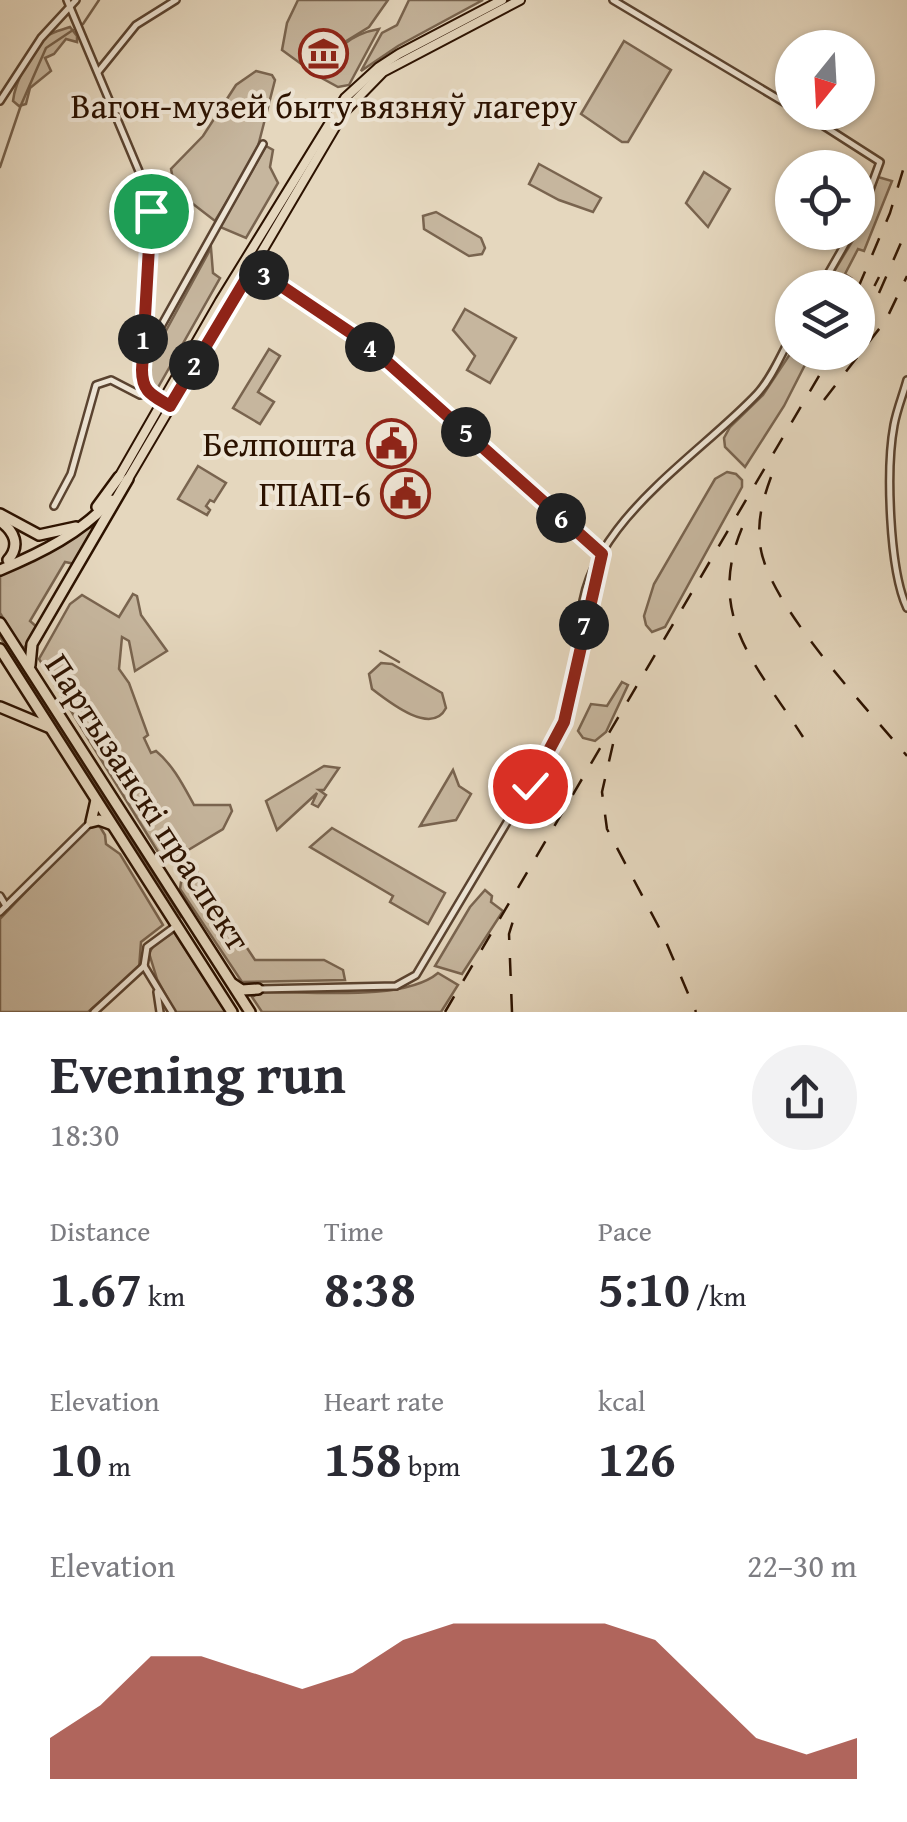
<!DOCTYPE html>
<meta charset="utf-8">
<style>
:root{--surface:#fff;--page:#f2f2f3;--text:#2b2b33;--muted:#7c7c81;--accent:#8f2418}
body{margin:0;font-family:"Gentium Book Plus",serif;background:var(--page);color:var(--text);height:100vh;display:flex;flex-direction:column;font-size:38px;white-space:nowrap}
*{box-sizing:border-box;margin:0}
p{font-size:32px;color:var(--muted)}
.icon{flex:none;width:55px;height:55px;fill:none;stroke:currentColor;stroke-width:2;stroke-linecap:round;stroke-linejoin:round}
.map{position:relative;height:1012px;overflow:hidden}
.drawer{display:flex;flex-direction:column;background:var(--surface);flex:1}
.drawer>*{flex:none}
.needle{width:65px;rotate:198deg}
.tools{position:absolute;left:775px;top:30px;display:grid;gap:20px}
.tools a{display:grid;place-items:center;width:100px;height:100px;border-radius:50%;background:var(--surface);box-shadow:0 2px 8px #0004;font-size:50px}
.pin{position:absolute;display:grid;place-items:center;width:85px;height:85px;color:#fff;margin:-42px;border:5px solid #fff;border-radius:50%;box-shadow:0 2px 10px #0007}
.km{position:absolute;width:50px;height:50px;margin:-25px;border-radius:50%;background:#222;color:#fff;font-size:28px;line-height:50px;text-align:center}
.round{display:grid;place-items:center;flex:none;width:105px;height:105px;border-radius:52px;background:var(--page)}
.overview{display:flex;align-items:center;justify-content:space-between;height:170px;padding:0 50px}
h1{font-size:55px;font-weight:700;line-height:75px}
.metrics{display:grid;grid-template-columns:repeat(3,1fr);gap:15px;height:170px;padding:10px 50px}
.metrics div{display:grid;align-content:center}
.metrics b{font-size:50px;font-weight:700}
.metrics small{font-size:28px;font-weight:400}
.metrics p{font-size:28px}
.chart{height:280px;padding:20px 50px}
.chart p{display:flex;justify-content:space-between}
.chart svg{width:100%;height:180px;margin-top:10px;fill:var(--accent);opacity:.7}
.map>svg:first-child{display:block}
.green{fill:#c6b69e;stroke:#79644f;stroke-width:2.5}
.lines{fill:none;stroke-linecap:round;stroke-linejoin:round}
.stream{stroke:#75604b;stroke-width:2.5}
.minor-casing{stroke:#5a4330;stroke-width:10}
.major-casing{stroke:#2c1200;stroke-width:12}
.highway-casing{stroke:#2c1200;stroke-width:14}
.minor{stroke:#eee5d5;stroke-width:5}
.major{stroke:#e5d7be;stroke-width:8}
.highway{stroke:#e5d7be;stroke-width:9}
.rail{stroke:#2c1200;stroke-width:2.5;stroke-dasharray:18 18;stroke-linecap:butt}
.route-casing{stroke:#fff;stroke-width:20}
.route{stroke:#8f2418;stroke-width:12}
.labels{text-anchor:middle;stroke-width:8;stroke-linejoin:round;paint-order:stroke}
.poi-label{font-size:35px;fill:#2c1200;stroke:#eee5d5;text-anchor:end}
.street-label{font-size:35px;fill:#2c1200;stroke:#eee5d5}
</style>
<div class="map">
<svg width="907" height="1012" viewBox="0 0 907 1012">
<rect width="100%" height="100%" fill="#e5d7be"/>
<filter id="stains"><feTurbulence type="fractalNoise" baseFrequency=".002" numOctaves="4"/><feColorMatrix values="0 0 0 0 .2 0 0 0 0 .09 0 0 0 0 .02 0 0 0 .5 -.17"/></filter>
<radialGradient id="worn" r=".72"><stop offset=".6" stop-color="#630" stop-opacity="0"/><stop offset="1" stop-color="#630" stop-opacity=".3"/></radialGradient>
<g class="green">
<path d="M 298,0 L 388,0 L 369,27 L 330,51 L 324,49 L 318,59 L 323,62 L 315,74 L 282,50 L 287,23 Z"/>
<path d="M 409,0 L 483,0 L 398,46 L 361,71 L 382,33 L 397,25 Z"/>
<path d="M 70,27 L 77,36 L 77,42 L 66,39 L 54,54 L 45,58 L 51,71 L 30,88 L 26,104 L 19,106 L 13,101 C 15,82 32,48 47,36 C 54,31 62,30 70,27 Z"/>
<path d="M 379,29 L 349,85 L 338,87 L 318,76 C 333,51 349,34 379,29 Z"/>
<path d="M 624,41 L 671,70 L 628,142 L 622,142 L 581,114 Z"/>
<path d="M 256,71 L 272,75 L 275,80 L 256,154 L 215,221 L 175,190 L 171,169 L 203,136 L 236,85 Z"/>
<path d="M 266,146 L 273,150 L 270,167 L 278,183 L 246,238 L 220,227 Z"/>
<path d="M 539,164 L 601,198 L 593,212 L 559,200 L 529,184 Z"/>
<path d="M 704,172 L 730,189 L 708,227 L 686,203 Z"/>
<path d="M 878,177 L 892,181 L 864,251 L 858,249 L 845,274 L 851,278 L 845,287 L 824,288 L 858,232 Z"/>
<path d="M 436,212 L 481,238 L 485,248 L 482,254 L 469,256 L 424,229 L 423,216 Z"/>
<path d="M 211,248 L 213,273 L 220,278 L 156,391 L 148,386 L 150,360 Z"/>
<path d="M 465,309 L 516,338 L 490,383 L 467,370 L 475,356 L 453,330 Z"/>
<path d="M 269,349 L 280,356 L 258,392 L 274,402 L 260,424 L 233,408 Z"/>
<path d="M 792,351 L 811,353 L 784,406 L 745,467 L 725,447 L 724,438 L 730,427 L 763,395 Z"/>
<path d="M 198,466 L 226,483 L 214,502 L 210,500 L 206,506 L 210,510 L 207,515 L 178,499 Z"/>
<path d="M 727,472 L 736,474 L 742,480 L 742,487 L 665,627 L 652,632 L 646,625 L 644,616 L 654,584 L 715,479 Z"/>
<path d="M 91,527 L 95,530 L 75,564 L 65,562 L 30,621 L 38,628 L 24,648 L 21,647 L 0,613 L 0,575 Z"/>
<path d="M 133,594 L 137,596 L 141,615 L 167,651 L 135,671 L 129,641 L 122,637 L 119,669 L 129,683 L 148,735 L 144,738 L 151,753 L 156,751 C 173,765 183,785 194,805 L 230,805 L 232,811 L 223,829 L 170,861 L 163,860 L 39,659 L 70,604 L 82,595 L 119,617 Z"/>
<path d="M 0,632 L 180,913 L 180,915 L 0,637 Z"/>
<path d="M 381,663 L 392,664 L 442,693 L 446,708 C 432,736 390,703 372,689 L 369,674 Z"/>
<path d="M 622,682 L 628,685 L 606,732 L 595,741 L 583,738 L 578,731 L 591,704 L 607,706 Z"/>
<path d="M 324,766 L 339,768 L 324,790 L 319,790 L 326,795 L 318,807 L 312,804 L 317,793 L 277,830 L 266,801 Z"/>
<path d="M 453,770 L 459,786 L 471,794 L 456,820 L 420,826 Z"/>
<path d="M 97,822 L 105,835 L 106,844 L 120,854 L 163,925 L 141,942 L 139,968 L 88,1012 L 0,1012 L 0,919 L 89,826 Z"/>
<path d="M 332,828 L 445,893 L 428,924 L 390,902 L 393,896 L 310,847 Z"/>
<path d="M 197,872 L 255,960 L 324,960 L 343,970 L 345,980 L 242,982 L 180,889 L 181,882 Z"/>
<path d="M 485,890 L 492,896 L 491,902 L 503,911 L 462,974 L 435,966 L 470,907 Z"/>
<path d="M 174,932 L 226,1012 L 175,1012 L 157,979 L 149,953 L 154,945 Z"/>
<path d="M 438,973 L 458,985 L 441,1012 L 262,1012 L 252,997 L 261,992 C 307,991 404,1002 438,973 Z"/>
</g>
<g class="lines">
<g class="stream">
<path d="M 83,24 L 99,0"/>
<path d="M 0,167 L 21,105 L 46,48 L 73,30"/>
<path d="M 380,651 L 399,662"/>
</g>
<defs>
<g id="minor">
<path d="M 67,0 L 149,195 L 151,223 L 142,370 L 143,386 L 149,394"/>
<path d="M 613,0 L 792,107"/>
<path d="M 98,72 L 136,25 L 176,0"/>
<path d="M 0,101 L 41,38 L 76,0"/>
<path d="M 802,112 L 880,162 L 858,222"/>
<path d="M 253,267 L 366,343 L 602,554"/>
<path d="M 820,288 L 852,232"/>
<path d="M 145,355 L 263,144"/>
<path d="M 907,380 C 903,395 897,409 894,425 C 886,468 889,569 907,608"/>
<path d="M 54,506 L 71,474 L 96,385 L 111,380 L 140,395 L 149,394 L 162,401"/>
<path d="M 581,634 C 573,531 695,460 757,394 C 772,378 781,354 792,335"/>
<path d="M 0,896 L 6,906"/>
<path d="M 0,912 L 90,823"/>
<path d="M 144,966 L 147,947 L 177,925"/>
<path d="M 144,966 L 172,1012"/>
<path d="M 259,989 L 396,986 L 416,975 L 559,735 L 602,554"/>
<path d="M 157,992 L 160,1012"/>
<path d="M 94,1012 L 144,966"/>
</g>
<g id="major">
<path d="M 119,477 L 220,301 L 345,98 L 379,67 L 399,54 L 502,0"/>
<path d="M 128,479 L 344,112 L 383,72 L 520,0"/>
</g>
<g id="highway">
<path d="M 97,507 L 119,477"/>
<path d="M 0,514 L 39,535 L 76,527"/>
<path d="M 0,521 C 14,531 21,545 8,560"/>
<path d="M 0,570 C 41,553 81,533 111,500"/>
<path d="M 0,623 L 250,1012"/>
<path d="M 0,649 L 232,1012"/>
<path d="M 30,665 L 32,644 L 128,479"/>
<path d="M 0,707 L 48,727"/>
<path d="M 96,800 L 91,822 L 99,820 L 110,824"/>
<path d="M 233,984 L 242,990 L 258,989"/>
</g>
</defs>
<use href="#minor" class="minor-casing"/>
<use href="#major" class="major-casing"/>
<use href="#highway" class="highway-casing"/>
<use href="#minor" class="minor"/>
<use href="#major" class="major"/>
<use href="#highway" class="highway"/>
<g class="rail">
<path d="M 858,288 L 890,213 L 907,157"/>
<path d="M 879,293 L 907,229"/>
<path d="M 858,318 L 879,277"/>
<path d="M 824,400 L 886,320 L 907,276"/>
<path d="M 771,477 C 763,499 757,520 760,544 C 766,603 867,708 907,756"/>
<path d="M 742,528 C 705,617 757,665 803,737"/>
<path d="M 613,744 L 602,792 L 607,829 L 663,935 L 696,1012"/>
<path d="M 445,1012 L 833,352"/>
<path d="M 512,1012 L 509,934 L 517,908"/>
</g>
</g>
<g class="lines">
<defs>
<path id="route" d="M 151,211 L 142,370 C 142,392 152,395 170,406 L 253,267 L 366,343 L 602,554 L 564,722 L 530,786"/>
</defs>
<use href="#route" class="route-casing"/>
<use href="#route" class="route"/>
</g>
<defs>
<symbol id="museum-ring" viewBox="-11 -11 22 22"><circle r="9.5" fill="#eee5d5" stroke="#8f2418" stroke-width="1.5"/><path d="M0-6L6-3V-2H-6V-3ZM-5-1h2V3h-2ZM-1-1h2V3h-2ZM3-1h2V3H3ZM-6 4H6V6H-6Z" fill="#8f2418"/></symbol>
<symbol id="civic-ring" viewBox="-11 -11 22 22"><circle r="9.5" fill="#eee5d5" stroke="#8f2418" stroke-width="1.5"/><path d="M-.6-6.5H3V-4.5H.6V-3L4-1V1h2V6H-6V1h2V-1L-.6-3ZM-1.2 2.5V6h2.4V2.5Z" fill="#8f2418"/></symbol>
</defs>
<g fill-rule="evenodd">
<use href="#museum-ring" x="296" y="26" width="55" height="55"/>
<use href="#civic-ring" x="364" y="416" width="55" height="55"/>
<use href="#civic-ring" x="378" y="466" width="55" height="55"/>
</g>
<g class="labels">
<g class="poi-label">
<text x="324" y="118" text-anchor="middle">Вагон-музей быту вязняў лагеру</text>
<text x="356" y="456">Белпошта</text>
<text x="371" y="506">ГПАП-6</text>
</g>
<g class="street-label">
<text transform="translate(148 802) rotate(57)" y="12">Партызанскі праспект</text>
</g>
</g>
<rect width="100%" height="100%" filter="url(#stains)"/>
<rect width="100%" height="100%" fill="url(#worn)"/>
</svg>
<div class="tools">
<a><svg class="needle" viewBox="-14 -14 28 28"><path d="M0-13l5 13h-10z" fill="#e53935"/><path d="M0 13l5-13h-10z" fill="#7c7c81"/></svg></a>
<a><svg class="icon" aria-label="locate" viewBox="0 0 24 24"><circle cx="12" cy="12" r="6"/><path d="M12 2v4M12 18v4M2 12h4M18 12h4"/></svg></a>
<a><svg class="icon" aria-label="layers" viewBox="0 0 24 24"><path d="M12 4l9 5-9 5-9-5zM3 14l9 5 9-5"/></svg></a>
</div>
<div class="pin" style="left:151px;top:211px;background:#1e9e55"><svg class="icon" aria-label="arrive" viewBox="0 0 24 24"><path d="M6 21V4h12l-3 4 3 4H6"/></svg></div>
<div class="pin" style="left:530px;top:786px;background:#d93025"><svg class="icon" aria-label="check" viewBox="0 0 24 24"><path d="M5 12l5 5 9-10"/></svg></div>
<b class="km" style="left:143px;top:339px">1</b>
<b class="km" style="left:194px;top:365px">2</b>
<b class="km" style="left:264px;top:275px">3</b>
<b class="km" style="left:370px;top:347px">4</b>
<b class="km" style="left:466px;top:432px">5</b>
<b class="km" style="left:561px;top:518px">6</b>
<b class="km" style="left:584px;top:625px">7</b>
</div>
<section class="drawer">
<div class="overview"><div><h1>Evening run</h1><p>18:30</p></div><a class="round"><svg class="icon" aria-label="share" viewBox="0 0 24 24"><path d="M12 15V3M7 8l5-5 5 5M5 13v7h14v-7"/></svg></a></div>
<div class="metrics">
<div><p>Distance</p><b>1.67<small> km</small></b></div>
<div><p>Time</p><b>8:38</b></div>
<div><p>Pace</p><b>5:10<small> /km</small></b></div>
</div>
<div class="metrics">
<div><p>Elevation</p><b>10<small> m</small></b></div>
<div><p>Heart rate</p><b>158<small> bpm</small></b></div>
<div><p>kcal</p><b>126</b></div>
</div>
<div class="chart"><p><span>Elevation</span>22–30 m</p>
<svg viewBox="0 0 160 44" preserveAspectRatio="none"><path d="M0 44V34L10 26L20 14L30 14L40 18L50 22L60 18L70 10L80 6L90 6L100 6L110 6L120 10L130 22L140 34L150 38L160 34V44z"/></svg>
</div>
</section>
